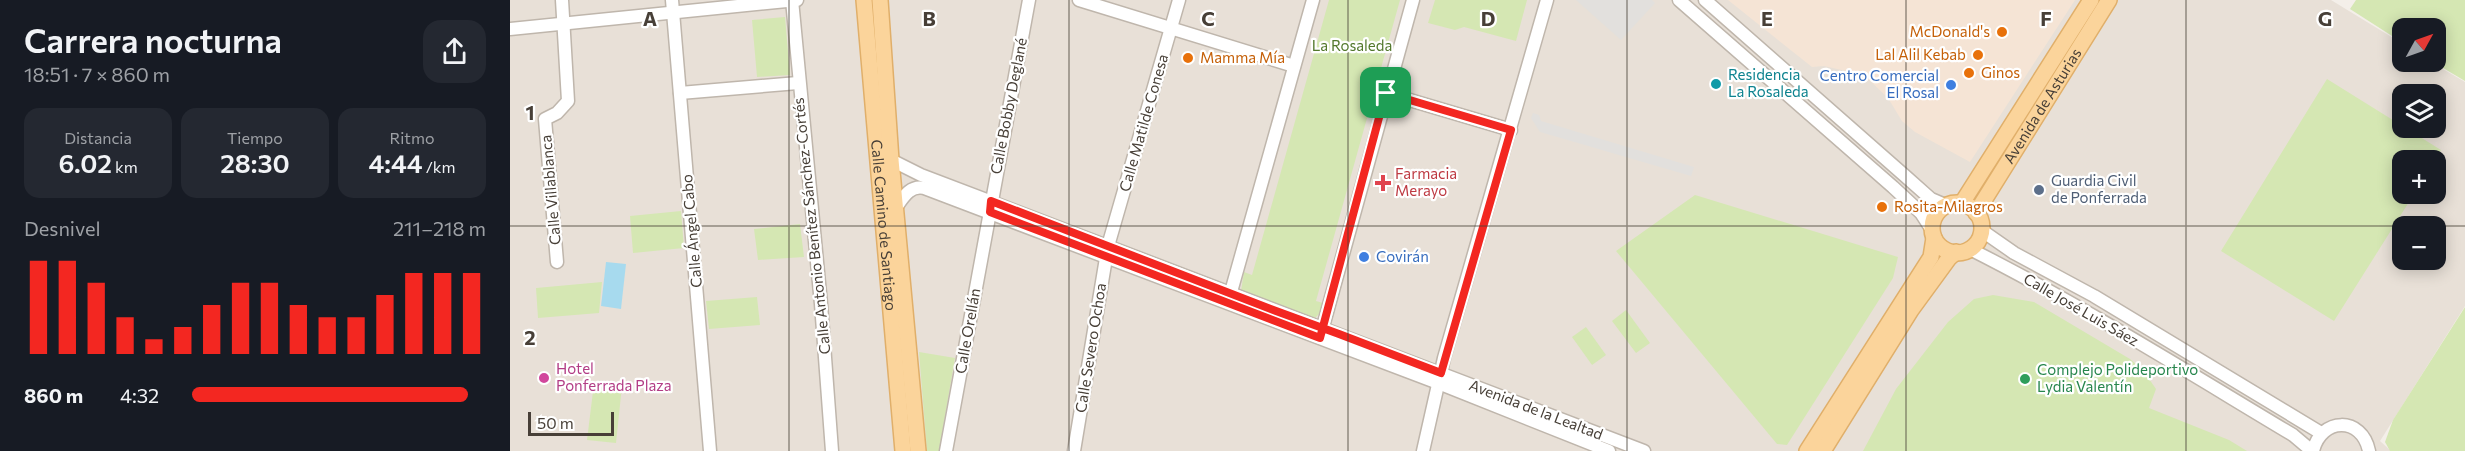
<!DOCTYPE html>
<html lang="es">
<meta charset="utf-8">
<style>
:root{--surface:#171b24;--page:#242831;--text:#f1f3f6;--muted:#9ea1a6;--accent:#f32721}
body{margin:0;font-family:Commissioner,sans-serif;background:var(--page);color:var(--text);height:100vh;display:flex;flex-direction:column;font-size:22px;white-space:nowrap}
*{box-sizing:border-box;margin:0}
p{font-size:20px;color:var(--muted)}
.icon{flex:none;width:33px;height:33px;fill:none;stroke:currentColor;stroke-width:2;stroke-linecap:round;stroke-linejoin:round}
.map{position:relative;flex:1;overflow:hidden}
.sheet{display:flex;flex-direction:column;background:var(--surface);width:510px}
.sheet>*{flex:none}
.needle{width:39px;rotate:50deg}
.tools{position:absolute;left:1882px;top:18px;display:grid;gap:12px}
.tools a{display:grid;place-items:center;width:54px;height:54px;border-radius:12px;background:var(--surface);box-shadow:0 3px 15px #0003;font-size:30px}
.scale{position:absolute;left:18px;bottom:15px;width:86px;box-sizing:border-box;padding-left:6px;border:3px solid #473f37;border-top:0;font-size:16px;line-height:21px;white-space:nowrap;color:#473f37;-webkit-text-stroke:4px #fff;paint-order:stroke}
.pin{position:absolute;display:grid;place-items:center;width:51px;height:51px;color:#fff;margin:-26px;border-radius:12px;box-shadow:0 3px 9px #0006}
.round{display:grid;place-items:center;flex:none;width:63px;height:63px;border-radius:18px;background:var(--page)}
.headline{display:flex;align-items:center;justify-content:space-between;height:102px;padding:0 24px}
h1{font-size:33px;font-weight:600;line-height:45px}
.metrics{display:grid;grid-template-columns:repeat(3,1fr);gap:9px;height:102px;padding:6px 24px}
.metrics div{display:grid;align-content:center;border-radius:15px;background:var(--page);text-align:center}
.metrics b{font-size:26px;font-weight:600}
.metrics small{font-size:16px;font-weight:400}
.metrics p{font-size:16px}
.chart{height:168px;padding:12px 24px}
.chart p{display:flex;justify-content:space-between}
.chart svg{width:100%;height:108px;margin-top:6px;stroke:var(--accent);stroke-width:6}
ul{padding:0 24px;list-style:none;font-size:20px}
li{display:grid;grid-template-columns:96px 72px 1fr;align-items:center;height:45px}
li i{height:15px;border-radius:8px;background:var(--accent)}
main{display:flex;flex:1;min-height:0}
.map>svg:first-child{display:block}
.residential{fill:#e8e0d7;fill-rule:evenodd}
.commercial{fill:#f5e4d5}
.green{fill:#d5e7b3}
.parking{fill:#e2e0dd}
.water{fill:#a7daee}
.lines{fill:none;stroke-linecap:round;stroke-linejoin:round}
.minor-casing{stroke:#bfb6ac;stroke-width:15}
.major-casing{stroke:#e0af6a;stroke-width:18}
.minor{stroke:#fff;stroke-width:12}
.major{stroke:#fbd49b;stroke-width:15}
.route-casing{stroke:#fff;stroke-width:12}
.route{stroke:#f32721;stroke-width:8}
.grid{fill:none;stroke:#473f37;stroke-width:1.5;stroke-opacity:0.55}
.food-dot{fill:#e8710a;stroke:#fff;stroke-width:2}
.culture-dot{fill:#0f9aa8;stroke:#fff;stroke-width:2}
.shop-dot{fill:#3f7fe0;stroke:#fff;stroke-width:2}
.health-dot{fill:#e0444e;stroke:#fff;stroke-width:2}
.service-dot{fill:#5c6f8a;stroke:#fff;stroke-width:2}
.hotel-dot{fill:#d1479c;stroke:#fff;stroke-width:2}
.leisure-dot{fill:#2e9e5b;stroke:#fff;stroke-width:2}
.labels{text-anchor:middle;stroke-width:4.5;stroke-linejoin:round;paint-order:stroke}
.food-label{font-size:15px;fill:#c56008;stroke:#fff;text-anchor:start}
.park-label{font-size:15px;fill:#52782c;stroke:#fff}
.culture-label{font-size:15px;fill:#0d838f;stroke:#fff;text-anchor:start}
.shop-label{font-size:15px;fill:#366cbe;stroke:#fff;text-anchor:end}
.street-label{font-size:15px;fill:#473f37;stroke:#fff}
.health-label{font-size:15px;fill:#be3a42;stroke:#fff;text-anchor:start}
.service-label{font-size:15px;fill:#4e5e75;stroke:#fff;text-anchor:start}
.hotel-label{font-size:15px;fill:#b23c85;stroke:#fff;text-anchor:start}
.leisure-label{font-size:15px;fill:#27864d;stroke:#fff;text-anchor:start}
.grid-label{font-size:20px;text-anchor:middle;font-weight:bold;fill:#473f37;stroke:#fff;stroke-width:4.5;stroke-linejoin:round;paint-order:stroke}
</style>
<main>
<section class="sheet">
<div class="headline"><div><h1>Carrera nocturna</h1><p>18:51 · 7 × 860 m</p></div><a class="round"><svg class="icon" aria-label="share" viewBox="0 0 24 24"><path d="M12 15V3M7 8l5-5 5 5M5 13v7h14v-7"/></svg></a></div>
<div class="metrics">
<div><p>Distancia</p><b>6.02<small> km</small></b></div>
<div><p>Tiempo</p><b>28:30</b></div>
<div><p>Ritmo</p><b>4:44<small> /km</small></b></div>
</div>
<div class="chart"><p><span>Desnivel</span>211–218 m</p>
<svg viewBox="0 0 160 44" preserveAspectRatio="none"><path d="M5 44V6M15 44V6M25 44V15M35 44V29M45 44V38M55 44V33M65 44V24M75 44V15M85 44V15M95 44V24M105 44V29M115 44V29M125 44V20M135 44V11M145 44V11M155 44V11"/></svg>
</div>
<ul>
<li><b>860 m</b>4:32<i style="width:94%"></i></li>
</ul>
</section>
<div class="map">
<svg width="1955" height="451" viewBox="0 0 1955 451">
<rect width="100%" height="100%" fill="#f4efe9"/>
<path class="residential" d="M 0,0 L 1821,0 L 1893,44 L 1893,62 L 1921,62 L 1955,82 L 1955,306 L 1870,441 L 1881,451 L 0,451 ZM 1893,94 L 1926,94 L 1926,128 L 1893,128 ZM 1893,160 L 1926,160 L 1926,194 L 1893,194 ZM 1893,226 L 1926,226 L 1926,260 L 1893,260 Z"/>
<path class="commercial" d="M 1218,0 L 1565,0 L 1460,162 L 1405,132 L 1392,121 L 1378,98 L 1354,75 L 1314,66 L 1302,67 Z"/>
<g class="green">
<path d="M 819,0 L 890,0 L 806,301 L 813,303 L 810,313 L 803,320 L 731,291 L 734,272 L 742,275 Z"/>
<path d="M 925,0 L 1017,0 L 1006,41 L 954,27 L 945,30 L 918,23 Z"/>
<path d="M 1846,0 L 1955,0 L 1955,81 L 1923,62 L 1926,62 L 1926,28 L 1893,28 L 1893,43 L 1840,9 Z"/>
<path d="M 275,17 L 280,75 L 247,77 L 242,20 Z"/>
<path d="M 1817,79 L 1931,150 L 1925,160 L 1893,160 L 1893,194 L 1904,194 L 1824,321 L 1711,251 Z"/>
<path d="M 1185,195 L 1388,257 L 1383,278 L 1277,445 L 1267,444 L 1106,251 Z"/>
<path d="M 171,211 L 174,248 L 123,253 L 120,216 Z"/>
<path d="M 290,224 L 294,257 L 248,260 L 244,229 Z"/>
<path d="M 92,282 L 89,313 L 28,318 L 26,288 Z"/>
<path d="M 1483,295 L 1524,302 L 1620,359 L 1633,370 L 1646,389 L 1639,408 L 1719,440 L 1737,451 L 1353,451 L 1386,389 L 1438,322 L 1464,299 Z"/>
<path d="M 247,297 L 250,325 L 199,329 L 196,301 Z"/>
<path d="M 1955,307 L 1955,451 L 1880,451 L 1875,442 L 1883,420 Z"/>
<path d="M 1116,310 L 1140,343 L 1126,353 L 1102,321 Z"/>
<path d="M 1076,327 L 1096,355 L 1082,365 L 1062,337 Z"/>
<path d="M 409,352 L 445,358 L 429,451 L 417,451 Z"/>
<path d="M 84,383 L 112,386 L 106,443 L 77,440 Z"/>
</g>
<g class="parking">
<path d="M 1066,0 L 1142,0 L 1145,3 L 1111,40 Z"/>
<path d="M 1023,113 L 1029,115 L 1031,121 L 1184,167 L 1181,176 L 1030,132 L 1021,118 Z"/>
</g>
<path class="water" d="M 96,262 L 116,264 L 111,309 L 91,306 Z"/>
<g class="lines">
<defs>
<g id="minor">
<path d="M 162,0 L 200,451"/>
<path d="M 282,0 L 311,304 L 322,451"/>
<path d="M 569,0 L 784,66"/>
<path d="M 1169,0 L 1383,187 L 1411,213 L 1422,230"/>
<path d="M 1195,0 L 1394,175 L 1421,199 L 1435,205"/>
<path d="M 0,29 L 287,0"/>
<path d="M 170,93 L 288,83"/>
<path d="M 876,93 L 1001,130"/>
<path d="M 381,160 L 411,175 L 1134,451"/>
<path d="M 387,206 C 394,196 401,185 414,188 L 928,383 L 1099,451"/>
<path d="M 1471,230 L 1504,253 L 1584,296 L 1811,433"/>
<path d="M 1460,249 C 1571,305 1676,371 1783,435 L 1802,451"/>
<path d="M 47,262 L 35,119 L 47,113 L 58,101 L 52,0"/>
<path d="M 719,299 L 803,0"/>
<path d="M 811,334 L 903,0"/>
<path d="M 436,451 L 519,0"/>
<path d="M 564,451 L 598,246 L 669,0"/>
<path d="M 913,451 L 934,358 L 1037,0"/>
<path d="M 1803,451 C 1811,417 1852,416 1859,451"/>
</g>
<g id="major">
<path id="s1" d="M 354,0 L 393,451"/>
<path d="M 370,0 L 381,160 L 408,451"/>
<path d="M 1452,203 L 1581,0"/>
<circle cx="1447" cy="228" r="25"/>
<path id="s2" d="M 1466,213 L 1599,0"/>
<path d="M 1297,451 L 1421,257 L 1424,238"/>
<path d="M 1313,451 L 1401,310 L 1439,258 L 1446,252"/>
</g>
</defs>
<use href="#minor" class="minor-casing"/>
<use href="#major" class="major-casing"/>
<use href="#minor" class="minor"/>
<use href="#major" class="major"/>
</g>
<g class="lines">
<defs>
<path id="route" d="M 876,93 L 870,114 L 818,308 L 810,338 L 480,212 L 481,201 L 766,311 L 829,334 L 931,373 L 1001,130 L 876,93"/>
</defs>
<use href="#route" class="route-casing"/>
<use href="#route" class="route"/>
</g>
<path class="grid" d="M 279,0 L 279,451M 559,0 L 559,451M 838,0 L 838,451M 1117,0 L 1117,451M 1396,0 L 1396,451M 1676,0 L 1676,451M 0,226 L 1955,226"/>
<g class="food-dot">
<circle cx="1492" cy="32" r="6"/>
<circle cx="1468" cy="55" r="6"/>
<circle cx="678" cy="58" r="6"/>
<circle cx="1459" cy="73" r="6"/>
<circle cx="1372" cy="207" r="6"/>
</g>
<circle class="culture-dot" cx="1206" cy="84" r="6"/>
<g class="shop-dot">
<circle cx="1441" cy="85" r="6"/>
<circle cx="854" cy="257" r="6"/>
</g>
<path class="health-dot" d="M870 174h6v6h6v6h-6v6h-6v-6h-6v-6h6z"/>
<circle class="service-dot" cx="1529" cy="190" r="6"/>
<circle class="hotel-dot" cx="34" cy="378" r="6"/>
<circle class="leisure-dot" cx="1515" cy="379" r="6"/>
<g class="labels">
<g class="food-label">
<text x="1480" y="37" text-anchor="end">McDonald's</text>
<text x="1456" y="60" text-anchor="end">Lal Alil Kebab</text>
<text x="690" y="63">Mamma Mía</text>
<text x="1471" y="78">Ginos</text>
<text x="1384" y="212">Rosita-Milagros</text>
</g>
<g class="park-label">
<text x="842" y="51">La Rosaleda</text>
</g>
<g class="culture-label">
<text x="1218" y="80">Residencia<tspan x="1218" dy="17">La Rosaleda</tspan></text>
</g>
<g class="shop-label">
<text x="1429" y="81">Centro Comercial<tspan x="1429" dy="17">El Rosal</tspan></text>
<text x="866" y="262" text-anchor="start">Covirán</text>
</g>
<g class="street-label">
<text transform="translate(499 106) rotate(-79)" y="5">Calle Bobby Deglané</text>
<text dy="5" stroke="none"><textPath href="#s2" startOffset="126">Avenida de Asturias</textPath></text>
<text transform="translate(634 123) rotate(-74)" y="5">Calle Matilde Conesa</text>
<text transform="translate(41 190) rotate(-95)" y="5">Calle Villablanca</text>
<text dy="5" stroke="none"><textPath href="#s1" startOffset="226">Calle Camino de Santiago</textPath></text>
<text transform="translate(302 226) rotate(-96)" y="5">Calle Antonio Benítez Sánchez-Cortés</text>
<text transform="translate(182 231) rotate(-95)" y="5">Calle Ángel Cabo</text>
<text transform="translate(1571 310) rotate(30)" y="5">Calle José Luis Sáez</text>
<text transform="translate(458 331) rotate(-80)" y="5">Calle Orellán</text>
<text transform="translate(581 348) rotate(-81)" y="5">Calle Severo Ochoa</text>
<text transform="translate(1026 410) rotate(21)" y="5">Avenida de la Lealtad</text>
</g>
<g class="health-label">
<text x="885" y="179">Farmacia<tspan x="885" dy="17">Merayo</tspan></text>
</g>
<g class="service-label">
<text x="1541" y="186">Guardia Civil<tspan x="1541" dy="17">de Ponferrada</tspan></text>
</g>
<g class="hotel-label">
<text x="46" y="374">Hotel<tspan x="46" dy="17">Ponferrada Plaza</tspan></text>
</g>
<g class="leisure-label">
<text x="1527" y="375">Complejo Polideportivo<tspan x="1527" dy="17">Lydia Valentín</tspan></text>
</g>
</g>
<g class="grid-label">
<text x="140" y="26">A</text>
<text x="419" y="26">B</text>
<text x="698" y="26">C</text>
<text x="978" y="26">D</text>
<text x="1257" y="26">E</text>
<text x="1536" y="26">F</text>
<text x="1815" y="26">G</text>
<text x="20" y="120">1</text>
<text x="20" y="345">2</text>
</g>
</svg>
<div class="tools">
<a><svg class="needle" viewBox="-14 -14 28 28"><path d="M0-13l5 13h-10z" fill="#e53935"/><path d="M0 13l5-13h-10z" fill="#9ea1a6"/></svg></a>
<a><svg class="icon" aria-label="layers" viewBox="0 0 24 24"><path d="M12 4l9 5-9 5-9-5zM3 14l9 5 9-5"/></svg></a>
<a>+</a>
<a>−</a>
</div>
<div class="scale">50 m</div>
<div class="pin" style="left:876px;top:93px;background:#1e9e55"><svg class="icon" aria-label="arrive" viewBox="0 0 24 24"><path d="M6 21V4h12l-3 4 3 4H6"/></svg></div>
</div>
</main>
